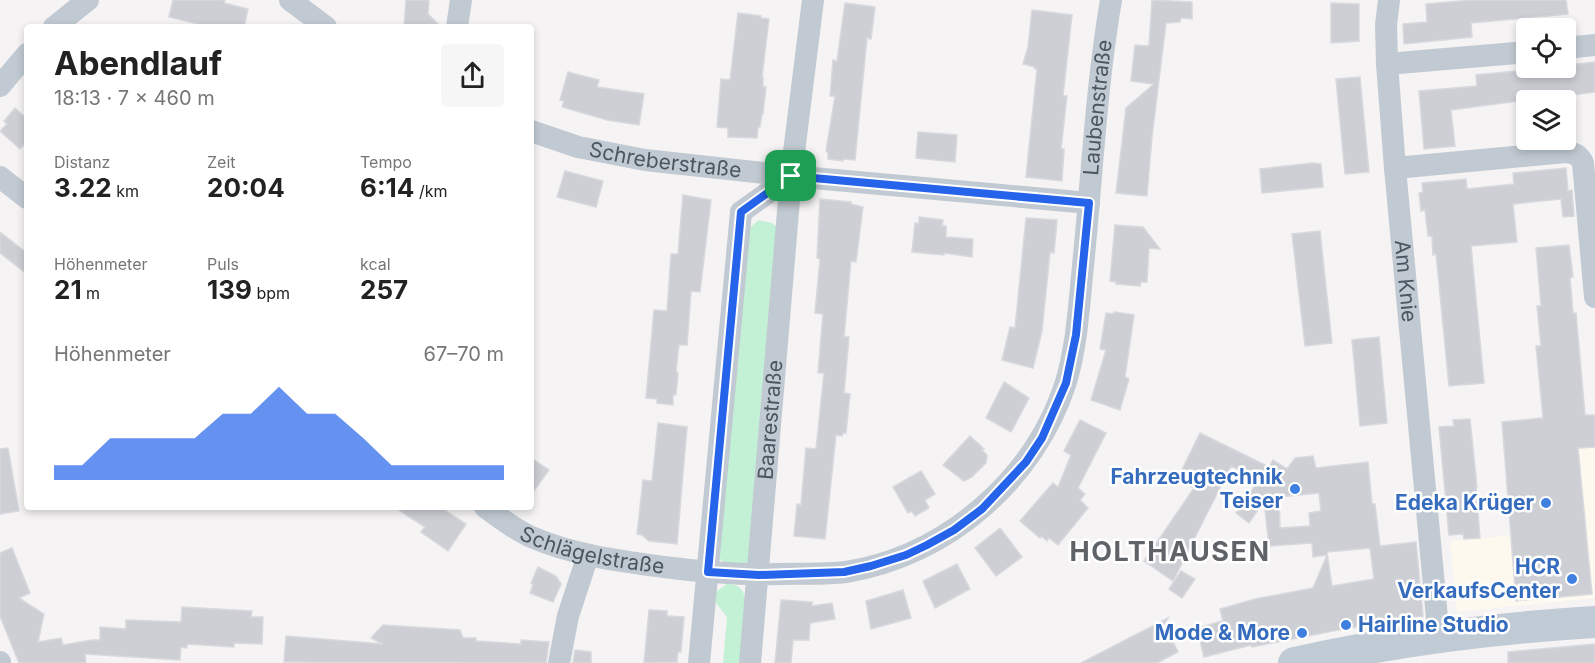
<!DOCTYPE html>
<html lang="de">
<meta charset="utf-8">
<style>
:root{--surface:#fff;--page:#f6f6f6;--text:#222;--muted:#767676;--accent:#2563eb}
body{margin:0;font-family:Inter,sans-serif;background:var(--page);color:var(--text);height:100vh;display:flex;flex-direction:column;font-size:22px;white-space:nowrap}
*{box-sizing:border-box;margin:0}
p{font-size:20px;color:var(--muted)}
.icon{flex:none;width:33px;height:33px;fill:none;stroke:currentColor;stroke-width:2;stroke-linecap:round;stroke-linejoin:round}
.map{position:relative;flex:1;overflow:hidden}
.panel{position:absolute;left:24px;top:24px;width:510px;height:486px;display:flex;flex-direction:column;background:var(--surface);border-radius:6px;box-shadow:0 3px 9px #0003}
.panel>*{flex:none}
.controls{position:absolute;left:1516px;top:18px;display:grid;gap:12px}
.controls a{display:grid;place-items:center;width:60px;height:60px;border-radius:6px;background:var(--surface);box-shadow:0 3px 9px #0003;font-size:30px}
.pin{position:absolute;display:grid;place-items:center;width:51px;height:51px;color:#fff;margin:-26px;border-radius:12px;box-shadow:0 3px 9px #0006}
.round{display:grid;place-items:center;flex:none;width:63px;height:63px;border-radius:6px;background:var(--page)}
.overview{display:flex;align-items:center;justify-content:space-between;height:102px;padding:0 30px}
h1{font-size:33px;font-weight:700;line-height:45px}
.stats{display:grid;grid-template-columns:repeat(3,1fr);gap:9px;height:102px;padding:6px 30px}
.stats div{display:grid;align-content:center}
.stats b{font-size:26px;font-weight:700}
.stats small{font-size:16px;font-weight:400}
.stats p{font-size:16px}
.chart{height:168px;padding:12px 30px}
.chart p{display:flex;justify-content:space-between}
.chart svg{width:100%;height:108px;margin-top:6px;fill:var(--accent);opacity:.7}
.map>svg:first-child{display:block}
.commercial{fill:#fdf9ef}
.green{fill:#c3f1d5}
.building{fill:#cdcfd5;stroke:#d7d9de;stroke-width:1.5;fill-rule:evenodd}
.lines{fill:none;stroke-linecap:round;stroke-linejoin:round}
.street{stroke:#c1cad2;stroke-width:22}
.secondary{stroke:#c1cbd6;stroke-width:32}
.route-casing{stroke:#fff;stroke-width:12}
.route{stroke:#2563eb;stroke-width:8}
.shop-dot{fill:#3f7fe0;stroke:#fff;stroke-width:2}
.labels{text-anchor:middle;stroke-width:5;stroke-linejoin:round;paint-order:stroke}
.street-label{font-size:21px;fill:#4a5661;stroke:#fff}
.shop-label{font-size:21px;font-weight:bold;fill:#366cbe;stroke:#fff;text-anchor:end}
.district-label{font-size:27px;font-weight:bold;letter-spacing:1.5px;fill:#5f6368;stroke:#fff}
</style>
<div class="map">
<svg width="1595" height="663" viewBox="0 0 1595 663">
<rect width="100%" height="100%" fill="#f5f3f3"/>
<path class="commercial" d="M 1595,414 L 1595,598 L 1457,612 L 1450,541 L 1512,535 L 1502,422 Z"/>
<g class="green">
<path d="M 759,220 L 772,223 L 777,227 L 749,561 L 743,565 L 724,562 L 719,559 L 747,230 Z"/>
<path d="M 727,584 C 734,584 740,586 743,592 C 749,603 742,649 741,663 L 723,663 L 727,617 L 713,599 L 717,591 Z"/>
</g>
<g class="building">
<path d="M 173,0 L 225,0 L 224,3 L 248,9 L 244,27 L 198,27 L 198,24 L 169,17 Z"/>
<path d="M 406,0 L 429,0 L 428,14 L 441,27 L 404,27 Z"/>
<path d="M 1152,0 L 1192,2 L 1192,19 L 1181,18 L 1180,22 L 1166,23 L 1152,137 L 1147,196 L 1116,193 L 1126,108 L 1154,84 L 1131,81 L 1135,45 L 1147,46 L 1149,45 Z"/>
<path d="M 1473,0 L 1566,0 L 1568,14 L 1471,23 L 1472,37 L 1404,44 L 1403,24 L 1427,22 L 1426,4 Z"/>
<path d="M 845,3 L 875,7 L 871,39 L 867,38 L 855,160 L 843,159 L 843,161 L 828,159 L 828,153 L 826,151 L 835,96 L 830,96 L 833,60 L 837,61 Z"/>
<path d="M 1331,3 L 1359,4 L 1359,41 L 1331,43 Z"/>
<path d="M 1032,10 L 1072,15 L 1063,96 L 1067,96 L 1061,149 L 1064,149 L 1062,181 L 1026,177 L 1037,69 L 1035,69 L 1035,67 L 1023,64 L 1028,47 Z"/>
<path d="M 738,13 L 761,16 L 761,18 L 769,19 L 762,77 L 763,77 L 763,87 L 766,87 L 763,114 L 762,114 L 760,127 L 758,127 L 757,138 L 728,137 L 728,128 L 717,127 L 721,79 L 730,80 Z"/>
<path d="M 1595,62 L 1595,92 L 1552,98 L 1552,100 L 1526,100 L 1451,110 L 1455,146 L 1424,149 L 1419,91 L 1477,86 L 1476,75 L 1536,69 L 1535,68 L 1569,68 L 1568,65 Z"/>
<path d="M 568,72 L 599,80 L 597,87 L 644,94 L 639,125 L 607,120 L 562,107 L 564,101 L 560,100 Z"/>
<path d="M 1360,77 L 1369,172 L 1345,174 L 1336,79 Z"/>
<path d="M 15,108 L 27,119 L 27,141 L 20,149 L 0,131 L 7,124 L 4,121 Z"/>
<path d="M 918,132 L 957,135 L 955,162 L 916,158 Z"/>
<path d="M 1313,163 L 1321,164 L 1323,187 L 1262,193 L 1260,169 Z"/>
<path d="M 1566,168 L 1568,191 L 1572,190 L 1574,216 L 1563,217 L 1561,199 L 1513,204 L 1517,242 L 1471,246 L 1484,383 L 1449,386 L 1436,254 L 1433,255 L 1432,236 L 1428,236 L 1425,210 L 1421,211 L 1419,193 L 1423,192 L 1422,183 L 1466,179 L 1467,189 L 1514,184 L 1513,173 Z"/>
<path d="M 565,171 L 603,181 L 596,207 L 557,197 Z"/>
<path d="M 683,195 L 711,200 L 700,292 L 691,291 L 687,345 L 679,345 L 676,371 L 678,374 L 676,394 L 673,396 L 673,405 L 657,403 L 657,399 L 646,398 L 654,310 L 667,311 L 671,254 L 678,254 Z"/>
<path d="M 820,199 L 851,202 L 851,204 L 863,207 L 856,262 L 851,261 L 844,337 L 849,337 L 844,393 L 850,394 L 846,433 L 843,433 L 842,436 L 836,435 L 825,539 L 794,536 L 797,504 L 801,505 L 806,448 L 816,449 L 824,373 L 818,373 L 823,314 L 815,313 L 820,259 L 817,258 Z"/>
<path d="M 919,217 L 943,220 L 942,226 L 946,226 L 946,237 L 973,239 L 972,257 L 944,253 L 944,255 L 912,252 L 915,223 L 919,224 Z"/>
<path d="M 1026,218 L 1057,220 L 1054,253 L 1050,252 L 1042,331 L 1033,368 L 1002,360 L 1010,327 L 1015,328 Z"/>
<path d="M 1115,225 L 1143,227 L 1160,249 L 1149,248 L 1147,282 L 1141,282 L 1140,286 L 1116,284 L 1116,282 L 1110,281 Z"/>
<path d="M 1320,231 L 1332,343 L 1305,346 L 1292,234 Z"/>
<path d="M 0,232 L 27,253 L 27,274 L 0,253 Z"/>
<path d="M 1569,245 L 1573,277 L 1570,278 L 1573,313 L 1576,313 L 1585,415 L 1595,415 L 1595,447 L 1578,448 L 1592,594 L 1516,601 L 1502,422 L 1543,418 L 1536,346 L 1541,346 L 1537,306 L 1541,306 L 1536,248 Z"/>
<path d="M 1114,312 L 1134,315 L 1125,377 L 1129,379 L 1120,410 L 1091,400 L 1106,350 L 1100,349 L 1106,313 L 1114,314 Z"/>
<path d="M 1379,337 L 1387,423 L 1360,426 L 1352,340 Z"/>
<path d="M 1004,382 L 1029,398 L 1011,432 L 986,418 Z"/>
<path d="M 1470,419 L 1477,487 L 1476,487 L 1480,538 L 1464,539 L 1463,534 L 1449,535 L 1439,427 L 1454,426 L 1453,420 Z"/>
<path d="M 1080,420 L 1106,433 L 1078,488 L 1085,494 L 1080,500 L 1088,508 L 1058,545 L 1049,538 L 1047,541 L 1041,536 L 1040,538 L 1020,521 L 1053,483 L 1058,487 L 1071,455 L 1064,451 Z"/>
<path d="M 658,423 L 687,427 L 677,544 L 649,541 L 642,535 L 637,534 L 643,480 L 652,481 Z"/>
<path d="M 1200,433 L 1269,467 L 1273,460 L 1287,469 L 1295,458 L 1313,456 L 1316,468 L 1368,462 L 1372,504 L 1375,504 L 1380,546 L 1416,542 L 1423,616 L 1338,630 L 1252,647 L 1251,645 L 1204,657 L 1197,628 L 1223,621 L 1220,609 L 1255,599 L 1313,588 L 1327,555 L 1313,557 L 1312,543 L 1269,546 L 1264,501 L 1249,523 L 1236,513 L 1259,480 L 1231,466 L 1173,581 L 1144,561 L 1194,488 L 1177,480 ZM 1319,493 L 1321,511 L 1309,513 L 1310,526 L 1280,528 L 1279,497 ZM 1370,548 L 1374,579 L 1332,586 L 1327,552 Z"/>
<path d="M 970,436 L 984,449 L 982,450 L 987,455 L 986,463 L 972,477 L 964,481 L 943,465 Z"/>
<path d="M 8,448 L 19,511 L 0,514 L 0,449 Z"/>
<path d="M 531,458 L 549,470 L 531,495 Z"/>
<path d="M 921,471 L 935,494 L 925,500 L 929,508 L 915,516 L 912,511 L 908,513 L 893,487 Z"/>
<path d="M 394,507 L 440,507 L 466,524 L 448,551 L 421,532 L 425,527 Z"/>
<path d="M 1000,528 L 1022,557 L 996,576 L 975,548 Z"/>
<path d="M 12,548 L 30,593 L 19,598 L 44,614 L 38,642 L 61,638 L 63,645 L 92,640 L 100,640 L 100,627 L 126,629 L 126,620 L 181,622 L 182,607 L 252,611 L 251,617 L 263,617 L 262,644 L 234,643 L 234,647 L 187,644 L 187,648 L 181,647 L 180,660 L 85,654 L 86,663 L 19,663 L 0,616 L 0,553 Z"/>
<path d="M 957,564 L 970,589 L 935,608 L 923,581 Z"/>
<path d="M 538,567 L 556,576 L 561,584 L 553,602 L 530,593 L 533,585 L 531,583 Z"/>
<path d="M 1181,571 L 1195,579 L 1182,598 L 1169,589 Z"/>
<path d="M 903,590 L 911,618 L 871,629 L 866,601 Z"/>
<path d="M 781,600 L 812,602 L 812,606 L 832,603 L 835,619 L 810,623 L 809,640 L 793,640 L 791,663 L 775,663 Z"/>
<path d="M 649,610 L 667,611 L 667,616 L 684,617 L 681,652 L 678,652 L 677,662 L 644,663 Z"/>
<path d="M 1168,618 L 1153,641 L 1170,636 L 1178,652 L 1157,663 L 1081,663 Z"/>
<path d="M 383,625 L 460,630 L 463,638 L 476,638 L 476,641 L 521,644 L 521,640 L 549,642 L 546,663 L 284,662 L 286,636 L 383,644 L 371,638 Z"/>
<path d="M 1595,644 L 1595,663 L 1508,663 L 1508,652 Z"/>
<path d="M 575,650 L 591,652 L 591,663 L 573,663 Z"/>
</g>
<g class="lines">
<g class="street">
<path d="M 290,0 L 326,27"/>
<path id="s1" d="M 1389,0 L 1386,25 L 1387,64 L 1395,168 L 1439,639"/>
<path d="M 54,27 L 88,0"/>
<path d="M 457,27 L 461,0"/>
<path d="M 1566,48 L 1595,45"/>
<path d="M 1387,64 L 1527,52"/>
<path d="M 0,86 L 27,54"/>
<path id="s2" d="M 531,131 L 578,147 L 645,160 L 791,176 L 1089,203"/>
<path d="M 1395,168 L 1566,152 C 1575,153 1579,155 1583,163 L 1595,297"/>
<path d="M 0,177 L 27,198"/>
<path id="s3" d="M 485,507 C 499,517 514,529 529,536 C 572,555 619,561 664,567 C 702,572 739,575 777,574 C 799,573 824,575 846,572 C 947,556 1035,479 1066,382 C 1077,345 1079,305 1083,266 C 1092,177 1096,88 1111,0"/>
<path d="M 0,662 L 0,663"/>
<path d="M 559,663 L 568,616 L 588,555"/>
<path d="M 699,663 L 741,212 L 791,176"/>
<path id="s4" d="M 750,663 L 791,176 L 813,0"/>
</g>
<path class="secondary" d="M 1294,663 C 1393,641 1495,628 1595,622"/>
</g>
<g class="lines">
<defs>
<path id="route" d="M 791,176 L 1089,203 L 1076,335 L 1066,383 L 1042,438 L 1026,462 L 982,509 L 954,530 L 927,545 L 906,555 L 871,566 L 844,572 L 759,575 L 708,572 L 741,212 Z"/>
</defs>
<use href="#route" class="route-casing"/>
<use href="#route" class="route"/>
</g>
<g class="shop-dot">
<circle cx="1295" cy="489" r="6"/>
<circle cx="1546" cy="503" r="6"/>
<circle cx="1572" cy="579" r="6"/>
<circle cx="1346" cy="625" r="6"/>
<circle cx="1302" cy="633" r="6"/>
</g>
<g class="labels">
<g class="street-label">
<text dy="7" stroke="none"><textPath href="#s3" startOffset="956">Laubenstraße</textPath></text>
<text dy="7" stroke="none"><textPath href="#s2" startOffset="138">Schreberstraße</textPath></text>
<text dy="7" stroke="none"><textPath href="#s1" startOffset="282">Am Knie</textPath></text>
<text dy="7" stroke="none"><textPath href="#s4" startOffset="244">Baarestraße</textPath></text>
<text dy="7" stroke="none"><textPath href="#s3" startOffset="118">Schlägelstraße</textPath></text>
</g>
<g class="shop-label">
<text x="1283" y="484">Fahrzeugtechnik<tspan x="1283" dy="24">Teiser</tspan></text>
<text x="1534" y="510">Edeka Krüger</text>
<text x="1560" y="574">HCR<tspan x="1560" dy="24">VerkaufsCenter</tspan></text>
<text x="1358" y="632" text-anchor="start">Hairline Studio</text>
<text x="1290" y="640">Mode &amp; More</text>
</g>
<g class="district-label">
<text x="1170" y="561">HOLTHAUSEN</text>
</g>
</g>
</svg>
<div class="controls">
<a><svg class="icon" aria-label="locate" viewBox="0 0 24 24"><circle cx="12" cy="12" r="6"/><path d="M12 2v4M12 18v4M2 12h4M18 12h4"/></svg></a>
<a><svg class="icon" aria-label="layers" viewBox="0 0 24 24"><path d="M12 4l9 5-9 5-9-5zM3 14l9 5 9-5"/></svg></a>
</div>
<div class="pin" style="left:791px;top:176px;background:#1e9e55"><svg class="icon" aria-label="arrive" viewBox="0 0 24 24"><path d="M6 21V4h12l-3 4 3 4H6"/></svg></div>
<section class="panel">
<div class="overview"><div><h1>Abendlauf</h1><p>18:13 · 7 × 460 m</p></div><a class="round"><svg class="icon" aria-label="share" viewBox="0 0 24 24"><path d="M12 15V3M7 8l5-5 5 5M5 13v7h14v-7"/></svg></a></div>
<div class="stats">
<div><p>Distanz</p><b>3.22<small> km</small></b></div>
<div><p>Zeit</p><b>20:04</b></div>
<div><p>Tempo</p><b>6:14<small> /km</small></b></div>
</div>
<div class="stats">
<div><p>Höhenmeter</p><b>21<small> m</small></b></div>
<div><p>Puls</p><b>139<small> bpm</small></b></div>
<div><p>kcal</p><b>257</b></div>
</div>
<div class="chart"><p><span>Höhenmeter</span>67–70 m</p>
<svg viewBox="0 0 160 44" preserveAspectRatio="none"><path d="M0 44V38L10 38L20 27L30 27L40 27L50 27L60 17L70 17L80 6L90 17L100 17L110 27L120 38L130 38L140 38L150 38L160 38V44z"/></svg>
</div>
</section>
</div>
